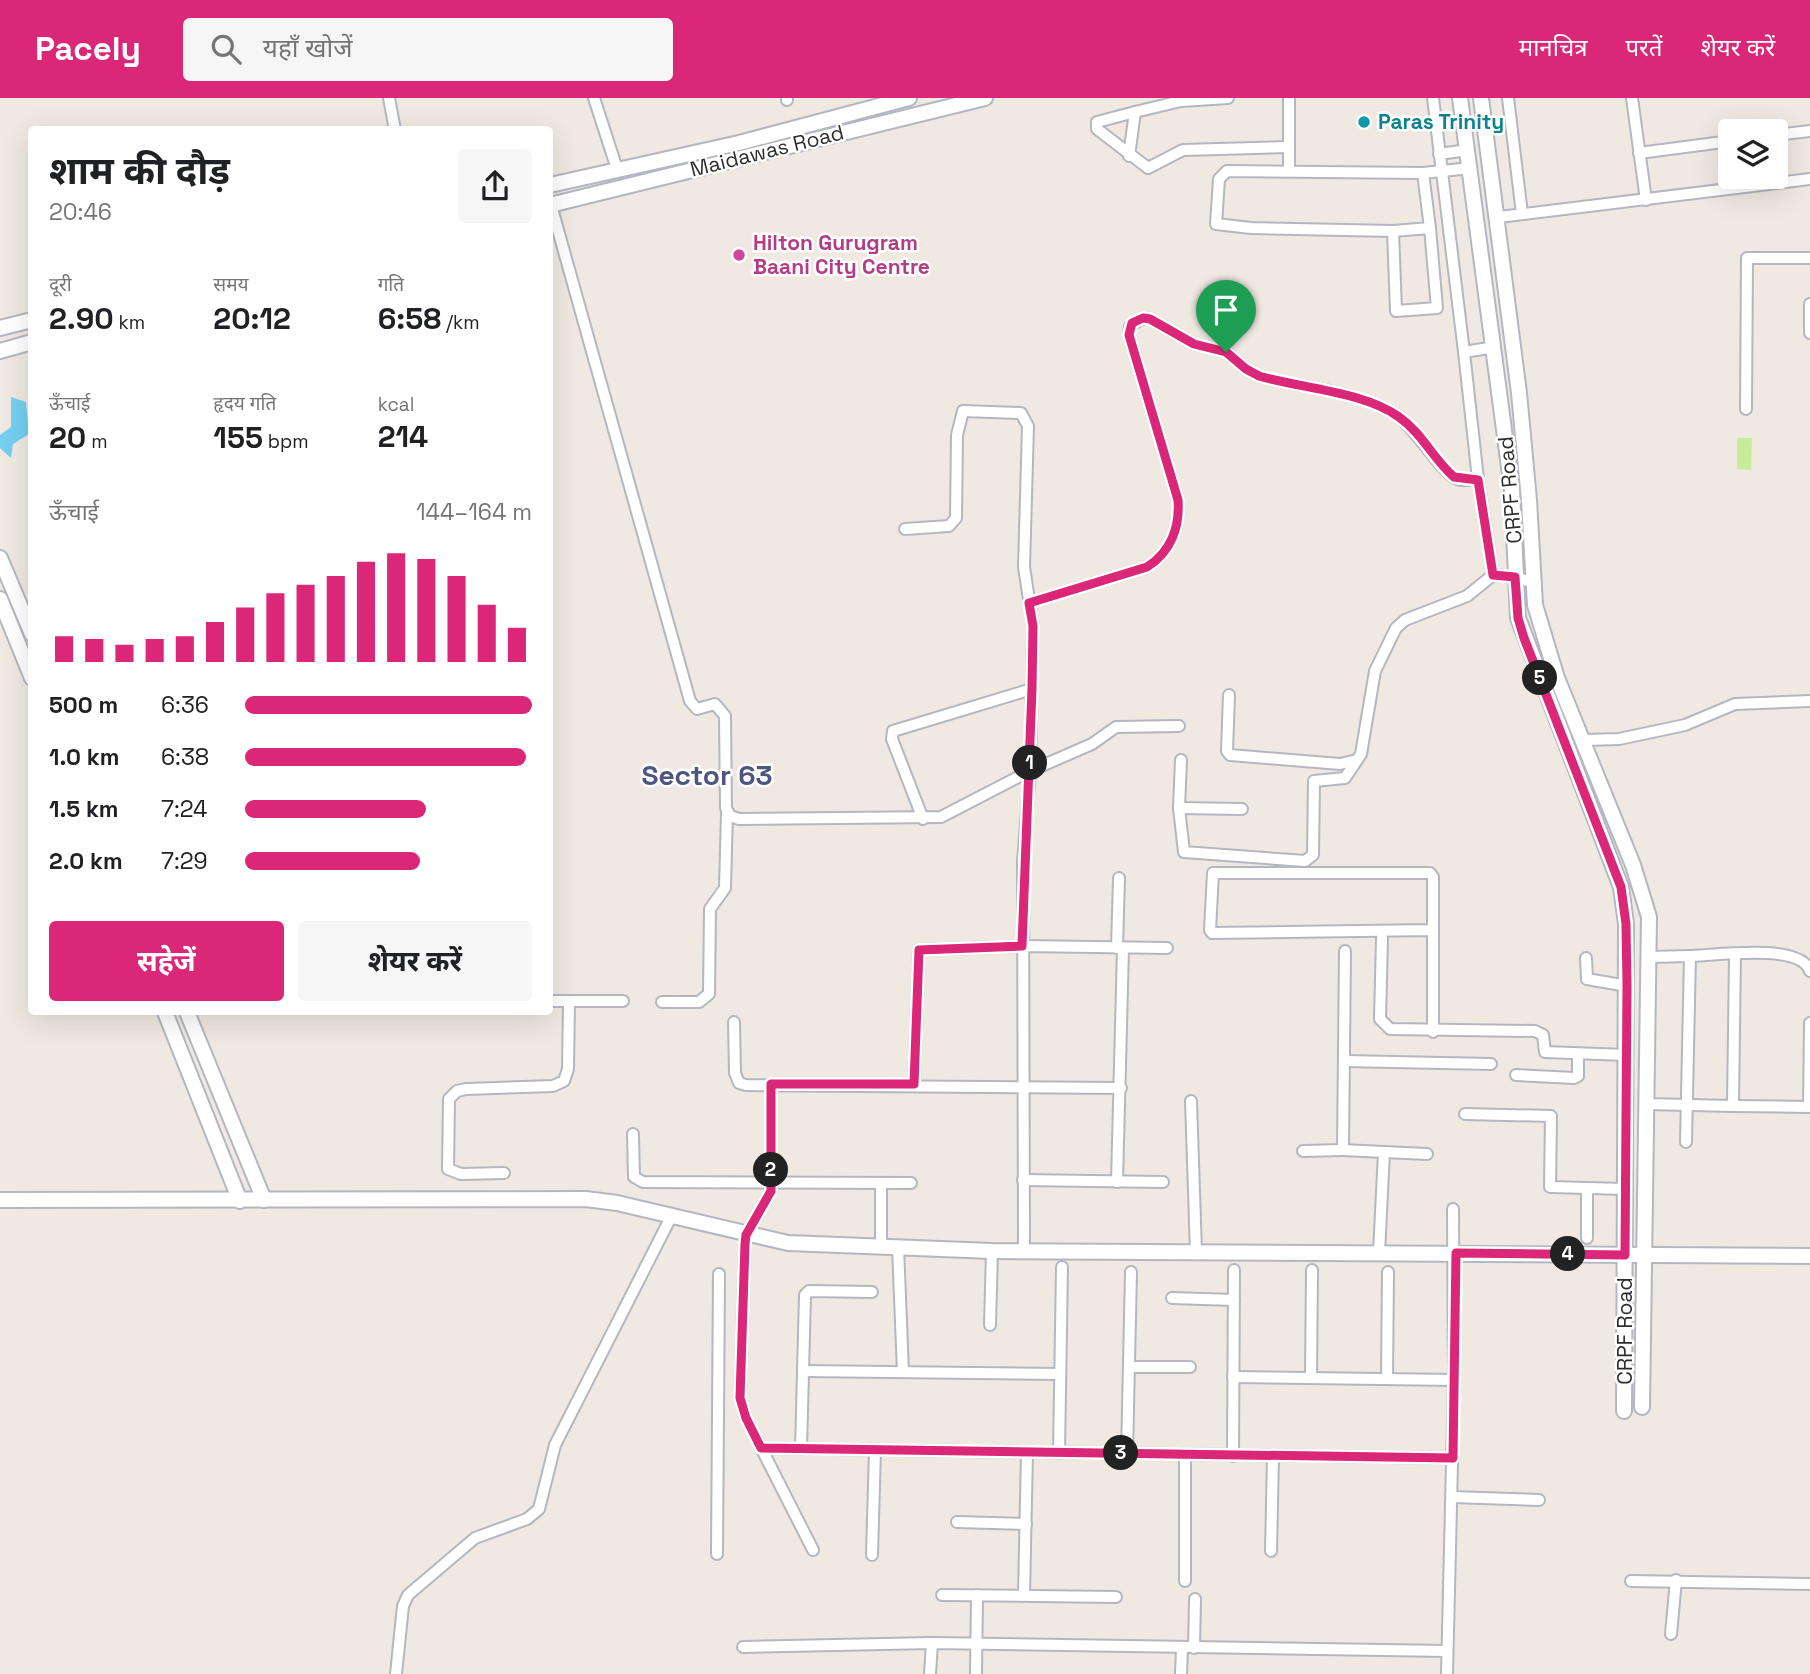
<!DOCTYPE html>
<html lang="hi">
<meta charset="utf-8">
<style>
:root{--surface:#fff;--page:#f6f6f6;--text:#202124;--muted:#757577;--accent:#db2777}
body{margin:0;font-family:"Space Grotesk","Noto Sans Devanagari",sans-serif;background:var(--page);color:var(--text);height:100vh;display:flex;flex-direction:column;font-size:26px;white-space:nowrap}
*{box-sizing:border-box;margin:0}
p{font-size:23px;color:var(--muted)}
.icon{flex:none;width:38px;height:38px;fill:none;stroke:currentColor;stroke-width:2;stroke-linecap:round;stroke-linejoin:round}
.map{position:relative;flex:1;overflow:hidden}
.side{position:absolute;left:28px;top:28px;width:525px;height:889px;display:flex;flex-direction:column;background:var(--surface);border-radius:7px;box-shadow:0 7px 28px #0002}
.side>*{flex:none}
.tools{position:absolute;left:1718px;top:21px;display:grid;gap:14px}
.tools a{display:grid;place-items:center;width:70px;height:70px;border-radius:7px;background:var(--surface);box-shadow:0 7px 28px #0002;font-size:35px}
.pin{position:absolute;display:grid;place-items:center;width:60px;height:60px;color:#fff;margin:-72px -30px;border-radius:50% 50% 50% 0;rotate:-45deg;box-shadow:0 0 7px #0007}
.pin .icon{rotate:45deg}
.km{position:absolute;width:35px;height:35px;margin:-18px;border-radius:50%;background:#222;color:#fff;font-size:19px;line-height:35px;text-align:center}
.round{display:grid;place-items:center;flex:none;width:74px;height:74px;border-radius:7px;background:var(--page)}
.head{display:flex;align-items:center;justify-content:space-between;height:119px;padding:0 21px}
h1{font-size:38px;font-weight:700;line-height:52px}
.figures{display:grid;grid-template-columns:repeat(3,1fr);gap:10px;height:119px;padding:7px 21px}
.figures div{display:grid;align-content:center}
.figures b{font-size:30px;font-weight:700}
.figures small{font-size:19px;font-weight:400}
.figures p{font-size:19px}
.chart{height:196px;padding:14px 21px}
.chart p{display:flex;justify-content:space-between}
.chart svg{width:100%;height:126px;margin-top:7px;stroke:var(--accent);stroke-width:6}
.cta{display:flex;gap:14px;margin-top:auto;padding:14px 21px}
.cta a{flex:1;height:80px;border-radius:7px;background:var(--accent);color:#fff;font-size:28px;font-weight:700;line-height:80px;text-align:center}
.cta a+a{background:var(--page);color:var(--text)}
ul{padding:0 21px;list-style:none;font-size:23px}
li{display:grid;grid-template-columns:112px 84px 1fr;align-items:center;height:52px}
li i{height:18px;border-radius:9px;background:var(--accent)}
header{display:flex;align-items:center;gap:42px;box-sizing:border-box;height:98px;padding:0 35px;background:var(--accent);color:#fff}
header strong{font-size:33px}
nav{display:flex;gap:38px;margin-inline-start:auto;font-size:24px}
.search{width:490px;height:63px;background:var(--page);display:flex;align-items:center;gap:18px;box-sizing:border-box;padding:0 24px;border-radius:7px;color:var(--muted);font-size:26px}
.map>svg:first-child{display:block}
.pitch{fill:#c9ec9a}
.water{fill:#75cff0}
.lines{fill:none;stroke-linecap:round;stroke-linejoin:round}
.street-casing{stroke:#b4b7c1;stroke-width:14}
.secondary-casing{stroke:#b4b7c1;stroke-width:18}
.street{stroke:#fff;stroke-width:10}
.secondary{stroke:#fff;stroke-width:14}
.route-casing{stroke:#fff;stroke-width:14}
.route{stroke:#db2777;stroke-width:9}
.culture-dot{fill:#0f9aa8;stroke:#fff;stroke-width:2.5}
.hotel-dot{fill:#d1479c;stroke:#fff;stroke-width:2.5}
.labels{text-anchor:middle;stroke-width:5;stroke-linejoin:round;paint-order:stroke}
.culture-label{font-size:21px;font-weight:bold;fill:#0d838f;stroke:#fff;text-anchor:start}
.street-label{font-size:21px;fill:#2e2e2e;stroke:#fff}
.hotel-label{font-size:21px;font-weight:bold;fill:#b23c85;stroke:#fff;text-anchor:start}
.district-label{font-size:28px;font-weight:bold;fill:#4d5680;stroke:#fff}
</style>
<header>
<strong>Pacely</strong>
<div class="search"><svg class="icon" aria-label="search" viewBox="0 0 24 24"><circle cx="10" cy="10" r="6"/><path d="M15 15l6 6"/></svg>यहाँ खोजें</div>
<nav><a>मानचित्र</a><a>परतें</a><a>शेयर करें</a></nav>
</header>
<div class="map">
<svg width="1810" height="1576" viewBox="0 0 1810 1576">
<rect width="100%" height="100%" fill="#efe9e1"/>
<path class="pitch" d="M 1737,340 L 1752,340 L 1751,372 L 1737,371 Z"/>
<path class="water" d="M 11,299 L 26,304 L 29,336 L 13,346 L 11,360 L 0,350 L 0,337 L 11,329 Z"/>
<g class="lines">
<defs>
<g id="street">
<path d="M 389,0 L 395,32"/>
<path d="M 594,0 L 617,71"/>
<path d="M 1433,0 L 1464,254"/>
<path d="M 1508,0 L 1522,116"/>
<path d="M 1632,0 L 1646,102"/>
<path d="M 787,2 L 787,0"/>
<path d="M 1135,14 L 1097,24 L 1097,31 L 1148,70 L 1183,52 L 1289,49"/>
<path d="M 1776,37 L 1810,33"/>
<path d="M 1639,55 L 1731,43"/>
<path d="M 1439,56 L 1468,52"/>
<path d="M 1129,58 L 1135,14 L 1181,3 L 1228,0"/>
<path d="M 1289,73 L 1289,0"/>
<path d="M 1423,75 L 1430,130 L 1393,133 L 1251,130 L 1216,126 L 1219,81 L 1227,73 L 1423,75 L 1471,70"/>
<path d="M 551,107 L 690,603 L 697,611 L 715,606 L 725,618 L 726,710 L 730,718 L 739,721 L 941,719 L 1030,673 L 1092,646 L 1116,629 L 1179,628"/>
<path d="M 1499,119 L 1810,81"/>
<path d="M 1393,133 L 1396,213 L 1437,210 L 1430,130"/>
<path d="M 1810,206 L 1810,235"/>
<path d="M 1746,311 L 1747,160 L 1810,160"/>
<path d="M 1478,381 L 1493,477"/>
<path d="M 905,431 L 949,428 L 956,420 L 957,337 L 963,313 L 1021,315 L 1028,328 L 1024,469 L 1033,528 L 1030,673 L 1023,764 L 1024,1153"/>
<path d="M 1029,505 L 1147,469 C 1171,454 1180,429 1178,402 L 1129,237 L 1130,228 L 1143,220 L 1150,221 L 1194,246 L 1226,254 L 1246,271 L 1259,278 C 1301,290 1363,294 1398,318 C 1416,331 1443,376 1457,381 C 1463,384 1472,381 1478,381 L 1464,254 L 1495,249"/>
<path d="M 1229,597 L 1227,653 L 1230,657 L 1340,666 L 1357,662 L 1361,656 L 1375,573 L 1396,530 L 1405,522 L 1467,498 L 1493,477 L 1515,479 L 1534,485"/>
<path d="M 1583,642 L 1619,641 L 1685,627 L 1735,606 L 1810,603"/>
<path d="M 1181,662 L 1179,710 L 1184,754 L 1305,763 L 1313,757 L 1314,683 L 1345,680 L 1357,662"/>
<path d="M 1179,710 L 1242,711"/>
<path d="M 923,721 L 892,641 L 893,633 L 1032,591"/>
<path d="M 1431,832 L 1212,835 L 1210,832 L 1213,775 L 1430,775 L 1433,779 L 1433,934"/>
<path d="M 1382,840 L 1380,921 L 1390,931 L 1535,933 L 1543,937 L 1545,954 L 1626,957"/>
<path d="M 1117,850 L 1119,780"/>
<path d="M 1345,853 L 1343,1052 L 1384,1054 L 1379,1155"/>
<path d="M 1690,858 C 1716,857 1801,845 1810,873"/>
<path d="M 1649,859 L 1690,858 L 1686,1044"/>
<path d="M 1586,860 L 1587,881 L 1627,888"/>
<path d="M 550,903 L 623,903"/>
<path d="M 662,904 L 699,904 L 709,896 L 710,811 L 725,790 L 727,714"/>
<path d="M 734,924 L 735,975 L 739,985 L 746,987 L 1121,990"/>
<path d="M 1344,963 L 1491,966"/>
<path d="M 1516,977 L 1574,980 L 1578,978 L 1578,957"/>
<path d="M 914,986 L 919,852 L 1022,848 L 1167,850"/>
<path d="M 771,987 L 771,1093 L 746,1137 L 745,1146 L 740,1300 L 746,1320 L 813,1452"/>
<path d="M 1191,1003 L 1196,1154"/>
<path d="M 1647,1006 L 1733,1008 L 1735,856"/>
<path d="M 1733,1008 L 1809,1009 L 1810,925"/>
<path d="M 1465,1016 L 1551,1018 L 1550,1089 L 1625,1091"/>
<path d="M 633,1036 L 634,1079 L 643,1084 L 911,1085"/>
<path d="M 1303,1053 L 1343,1052"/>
<path d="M 1384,1054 L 1427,1056"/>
<path d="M 504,1075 L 461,1076 L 448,1071 L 449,1001 L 457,993 L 466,991 L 553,988 L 564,983 L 568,971 L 569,903"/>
<path d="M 1023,1082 L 1163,1084"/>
<path d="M 1117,1084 L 1123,850"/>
<path d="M 881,1087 L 881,1148"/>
<path d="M 1587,1092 L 1587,1140"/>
<path d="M 898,1149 L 903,1274"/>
<path d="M 1172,1200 L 1234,1202"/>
<path d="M 990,1227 L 992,1153"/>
<path d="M 1129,1269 L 1190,1269"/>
<path d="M 803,1273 L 1060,1276"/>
<path d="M 1233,1279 L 1454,1282"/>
<path d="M 1311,1280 L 1312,1172"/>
<path d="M 1387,1280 L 1388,1174"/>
<path d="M 761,1350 L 1453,1360"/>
<path d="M 801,1351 L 805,1197 L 809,1193 L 872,1194"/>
<path d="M 1059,1355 L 1062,1169"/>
<path d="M 1127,1356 L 1131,1174"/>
<path d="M 1233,1358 L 1234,1172"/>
<path d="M 1452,1399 L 1539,1402"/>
<path d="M 957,1424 L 1026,1426"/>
<path d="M 1271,1453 L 1273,1359"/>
<path d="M 717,1456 L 719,1176"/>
<path d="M 872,1457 L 875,1352"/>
<path d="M 1185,1483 L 1185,1357"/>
<path d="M 1631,1483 L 1810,1486"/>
<path d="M 942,1497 L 1116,1499"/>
<path d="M 1024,1497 L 1027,1354"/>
<path d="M 1671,1536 L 1676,1482"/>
<path d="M 743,1549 L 932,1545 L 1447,1553"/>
<path d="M 1194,1550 L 1195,1501"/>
<path d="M 396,1576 L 403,1508 L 408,1497 L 475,1440 L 527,1421 L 539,1411 L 555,1347 L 671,1119"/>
<path d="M 930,1576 L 932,1545"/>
<path d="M 976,1576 L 977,1497"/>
<path d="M 1181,1576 L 1182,1550"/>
<path d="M 1447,1576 L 1454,1282 L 1453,1111"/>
</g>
<g id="secondary">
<path d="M 1460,0 L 1512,392 L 1518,520 L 1621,789 L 1626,826 L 1624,1313"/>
<path d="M 1481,0 L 1519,295 L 1529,402 L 1535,507 L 1557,580 L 1633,767 L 1649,819 L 1642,1309"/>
<path d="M 550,87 L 739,45 L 909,0"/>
<path d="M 550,107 L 985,0"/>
<path d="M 0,230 L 32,222"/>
<path d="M 0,253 L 32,244"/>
<path d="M 0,460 L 32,536"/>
<path d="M 0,501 L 32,580"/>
<path d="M 165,914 L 240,1103"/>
<path d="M 187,914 L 264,1102"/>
<path d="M 0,1102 L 586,1101 L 617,1105 L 788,1145 L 992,1153 L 1810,1158"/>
</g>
</defs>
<use href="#street" class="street-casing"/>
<use href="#secondary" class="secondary-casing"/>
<use href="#street" class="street"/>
<use href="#secondary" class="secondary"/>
</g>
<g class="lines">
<defs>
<path id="route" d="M 1143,220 L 1150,221 L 1194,246 L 1226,254 L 1246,271 L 1259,278 C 1301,290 1365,294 1399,319 C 1422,335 1434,362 1454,379 L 1478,382 L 1493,477 L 1515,479 L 1518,520 L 1524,540 L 1621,789 L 1626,826 L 1627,888 L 1625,1157 L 1456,1155 L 1453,1360 L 761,1350 L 746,1320 L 740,1300 L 745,1146 L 746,1137 L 771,1093 L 771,986 L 914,986 L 919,852 L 1022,848 L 1032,591 L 1033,528 L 1029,505 L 1147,469 C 1171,454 1180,429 1178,402 L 1129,237 L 1132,225 Z"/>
</defs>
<use href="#route" class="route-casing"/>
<use href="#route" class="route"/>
</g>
<circle class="culture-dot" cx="1364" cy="24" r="7"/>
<circle class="hotel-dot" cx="739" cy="157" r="7"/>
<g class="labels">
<g class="culture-label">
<text x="1378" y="31">Paras Trinity</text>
</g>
<g class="street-label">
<text transform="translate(767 53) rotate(-14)" y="7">Maidawas Road</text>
<text transform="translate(1510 392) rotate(-95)" y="7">CRPF Road</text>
<text transform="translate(1625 1233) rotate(-90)" y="7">CRPF Road</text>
</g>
<g class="hotel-label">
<text x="753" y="152">Hilton Gurugram<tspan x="753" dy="24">Baani City Centre</tspan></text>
</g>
<g class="district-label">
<text x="707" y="687">Sector 63</text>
</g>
</g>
</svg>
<div class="tools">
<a><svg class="icon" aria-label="layers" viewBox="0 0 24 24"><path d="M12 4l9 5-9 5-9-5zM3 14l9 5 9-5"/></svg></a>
</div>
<div class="pin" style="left:1226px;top:254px;background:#1e9e55"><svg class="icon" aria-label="arrive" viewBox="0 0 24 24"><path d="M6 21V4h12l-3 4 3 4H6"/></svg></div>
<b class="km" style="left:1030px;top:665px">1</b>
<b class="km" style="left:771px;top:1072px">2</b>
<b class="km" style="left:1121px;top:1355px">3</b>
<b class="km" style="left:1568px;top:1156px">4</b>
<b class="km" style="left:1540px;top:580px">5</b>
<section class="side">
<div class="head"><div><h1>शाम की दौड़</h1><p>20:46</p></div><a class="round"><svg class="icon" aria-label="share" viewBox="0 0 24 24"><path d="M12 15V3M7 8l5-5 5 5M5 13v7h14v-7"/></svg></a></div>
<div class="figures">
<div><p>दूरी</p><b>2.90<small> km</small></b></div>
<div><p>समय</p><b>20:12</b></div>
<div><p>गति</p><b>6:58<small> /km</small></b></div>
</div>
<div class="figures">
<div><p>ऊँचाई</p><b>20<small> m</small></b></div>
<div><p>हृदय गति</p><b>155<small> bpm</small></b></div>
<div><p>kcal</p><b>214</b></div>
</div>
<div class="chart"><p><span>ऊँचाई</span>144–164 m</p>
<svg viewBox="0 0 160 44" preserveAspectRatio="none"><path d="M5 44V35M15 44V36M25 44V38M35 44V36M45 44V35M55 44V30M65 44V25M75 44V20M85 44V17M95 44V14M105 44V9M115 44V6M125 44V8M135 44V14M145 44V24M155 44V32"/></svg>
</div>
<ul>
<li><b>500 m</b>6:36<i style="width:100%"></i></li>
<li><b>1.0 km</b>6:38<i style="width:98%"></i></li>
<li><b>1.5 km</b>7:24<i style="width:63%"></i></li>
<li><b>2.0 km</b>7:29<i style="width:61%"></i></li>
</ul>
<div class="cta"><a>सहेजें</a><a>शेयर करें</a></div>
</section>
</div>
